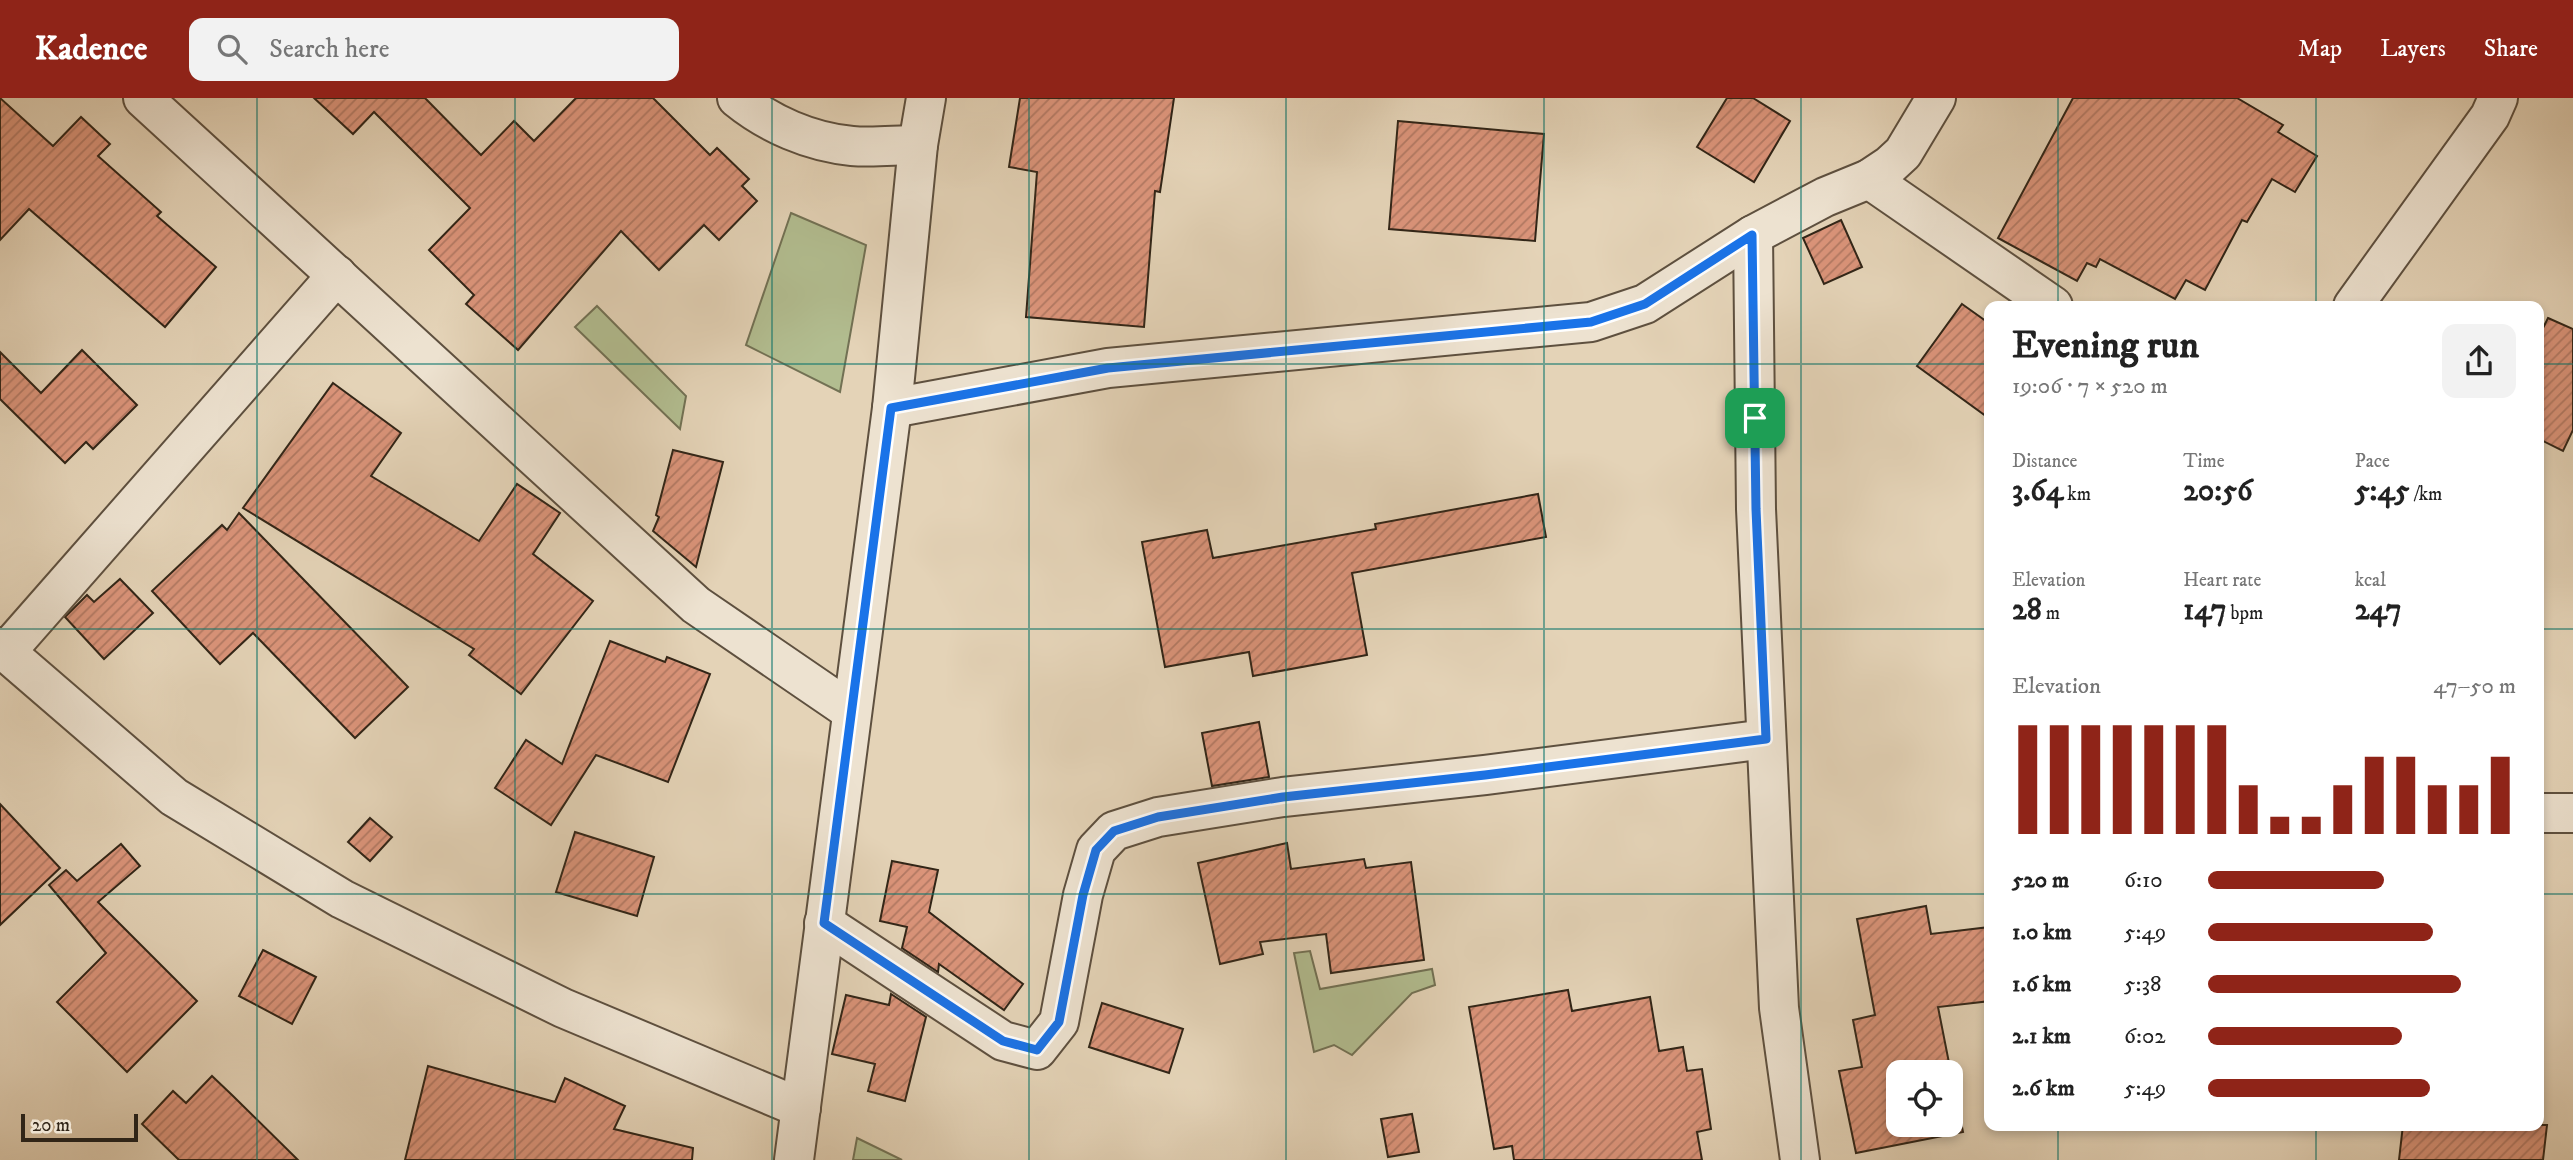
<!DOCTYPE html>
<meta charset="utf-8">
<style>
:root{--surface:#fff;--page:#f2f2f2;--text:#222;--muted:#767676;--accent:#8f2418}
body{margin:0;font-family:"IM FELL DW Pica",serif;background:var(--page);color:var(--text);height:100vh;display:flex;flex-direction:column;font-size:26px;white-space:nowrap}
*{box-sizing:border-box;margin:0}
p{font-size:23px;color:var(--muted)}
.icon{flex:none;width:38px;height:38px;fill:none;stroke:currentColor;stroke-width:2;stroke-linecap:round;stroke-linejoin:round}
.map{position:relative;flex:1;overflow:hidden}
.panel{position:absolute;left:1984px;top:203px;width:560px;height:830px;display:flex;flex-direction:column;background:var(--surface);border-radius:14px;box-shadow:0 4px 10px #0003}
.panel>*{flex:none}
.controls{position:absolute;left:1886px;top:962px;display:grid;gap:14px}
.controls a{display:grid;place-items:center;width:77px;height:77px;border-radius:14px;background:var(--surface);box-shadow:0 4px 10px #0003;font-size:35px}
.scale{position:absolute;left:21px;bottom:18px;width:117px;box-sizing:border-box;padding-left:7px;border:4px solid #312517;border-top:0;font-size:19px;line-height:24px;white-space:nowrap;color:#312517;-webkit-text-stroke:5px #ede2d0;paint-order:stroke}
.pin{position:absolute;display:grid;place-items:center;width:60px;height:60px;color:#fff;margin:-30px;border-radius:14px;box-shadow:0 4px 10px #0006}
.round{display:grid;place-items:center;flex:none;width:74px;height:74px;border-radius:14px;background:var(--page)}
.headline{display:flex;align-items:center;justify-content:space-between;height:119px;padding:0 28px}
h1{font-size:38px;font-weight:800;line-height:52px}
.figures{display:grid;grid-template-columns:repeat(3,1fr);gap:10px;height:119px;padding:7px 28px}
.figures div{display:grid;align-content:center}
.figures b{font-size:30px;font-weight:800}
.figures small{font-size:19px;font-weight:400}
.figures p{font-size:19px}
.chart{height:196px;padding:14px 28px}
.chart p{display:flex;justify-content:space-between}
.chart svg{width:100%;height:126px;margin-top:7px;stroke:var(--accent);stroke-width:6}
ul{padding:0 28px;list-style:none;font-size:23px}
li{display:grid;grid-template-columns:112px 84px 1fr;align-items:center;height:52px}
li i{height:18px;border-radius:9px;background:var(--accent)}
header{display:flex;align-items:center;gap:42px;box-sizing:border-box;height:98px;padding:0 35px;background:var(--accent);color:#fff}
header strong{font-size:33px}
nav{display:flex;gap:38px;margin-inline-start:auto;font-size:24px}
.search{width:490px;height:63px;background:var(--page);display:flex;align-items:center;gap:18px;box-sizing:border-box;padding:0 24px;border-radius:14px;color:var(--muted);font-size:26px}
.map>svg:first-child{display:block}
.green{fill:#b2bd90;stroke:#727154;stroke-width:2}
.building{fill:url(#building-hatch);stroke:#312517;stroke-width:2}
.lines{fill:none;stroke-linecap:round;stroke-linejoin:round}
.minor-casing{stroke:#5e503f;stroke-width:42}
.minor{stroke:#ede2d0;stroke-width:38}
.route-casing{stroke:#fff;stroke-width:14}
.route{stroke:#1a73e8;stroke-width:9}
.grid{fill:none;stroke:#0f766e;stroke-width:2;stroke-opacity:0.55}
</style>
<header>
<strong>Kadence</strong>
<div class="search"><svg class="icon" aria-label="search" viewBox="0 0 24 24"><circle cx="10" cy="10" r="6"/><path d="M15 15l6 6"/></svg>Search here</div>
<nav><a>Map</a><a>Layers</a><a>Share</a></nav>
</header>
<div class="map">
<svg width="2573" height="1062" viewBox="0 0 2573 1062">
<defs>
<pattern id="building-hatch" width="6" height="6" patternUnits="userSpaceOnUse" patternTransform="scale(1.75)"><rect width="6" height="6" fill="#db947a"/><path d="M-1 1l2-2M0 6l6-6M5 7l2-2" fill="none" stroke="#b27963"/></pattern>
</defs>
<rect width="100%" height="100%" fill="#e4d3b7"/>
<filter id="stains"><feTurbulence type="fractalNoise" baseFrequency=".00286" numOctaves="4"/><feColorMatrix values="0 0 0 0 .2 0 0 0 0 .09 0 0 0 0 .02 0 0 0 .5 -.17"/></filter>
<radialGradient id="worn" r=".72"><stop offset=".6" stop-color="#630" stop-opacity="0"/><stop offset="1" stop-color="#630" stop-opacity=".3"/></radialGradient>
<g class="green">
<path d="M 791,115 L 866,147 L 840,294 L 746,247 Z"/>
<path d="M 597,208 L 686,298 L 680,331 L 575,229 Z"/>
<path d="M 1310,853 L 1320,891 L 1432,871 L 1435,887 L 1412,895 L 1352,957 L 1334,947 L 1314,954 L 1294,855 Z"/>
<path d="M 857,1040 L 902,1062 L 853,1062 Z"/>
</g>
<g class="building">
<path d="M 0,0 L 53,48 L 81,19 L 110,46 L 98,58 L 161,114 L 157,118 L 216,169 L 165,229 L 29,111 L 0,142 Z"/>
<path d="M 314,0 L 425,0 L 481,57 L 514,23 L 534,43 L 576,0 L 653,0 L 710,57 L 717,50 L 749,81 L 742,88 L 757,103 L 719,142 L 704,127 L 659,172 L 621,133 L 518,252 L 466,206 L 474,197 L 429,152 L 470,110 L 374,14 L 353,36 Z"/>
<path d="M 1020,0 L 1174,0 L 1160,94 L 1155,93 L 1144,229 L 1026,219 L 1037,74 L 1009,69 Z"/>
<path d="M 1727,0 L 1753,0 L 1790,23 L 1754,84 L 1697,49 Z"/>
<path d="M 2073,0 L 2237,0 L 2283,27 L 2278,34 L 2317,58 L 2295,94 L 2272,81 L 2247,124 L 2242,122 L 2205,192 L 2186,182 L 2175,201 L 2100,161 L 2096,169 L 2087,165 L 2077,183 L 1998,140 Z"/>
<path d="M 1398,23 L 1544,36 L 1535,143 L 1389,131 Z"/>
<path d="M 1841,122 L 1862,169 L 1824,186 L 1803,140 Z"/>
<path d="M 1962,206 L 1990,226 L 1990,321 L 1917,268 Z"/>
<path d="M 2548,220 L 2573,231 L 2573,332 L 2563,353 L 2539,341 L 2539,238 Z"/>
<path d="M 82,252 L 137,307 L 93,351 L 86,344 L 65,365 L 0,301 L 0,254 L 41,295 Z"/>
<path d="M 333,285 L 401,335 L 371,378 L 479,443 L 517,386 L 560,415 L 533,456 L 593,503 L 521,596 L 469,557 L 474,551 L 243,410 Z"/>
<path d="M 673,352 L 723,364 L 696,469 L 653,433 L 659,419 L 656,417 Z"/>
<path d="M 1538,396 L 1546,439 L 1352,475 L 1367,557 L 1253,578 L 1249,554 L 1165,569 L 1142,444 L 1207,432 L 1213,460 L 1376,431 L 1375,426 Z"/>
<path d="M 239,415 L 408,589 L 355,640 L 253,535 L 220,566 L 152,493 L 222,427 L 227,432 Z"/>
<path d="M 120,481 L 153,515 L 104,561 L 65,519 L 87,497 L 94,504 Z"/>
<path d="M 610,543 L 665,564 L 667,559 L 710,576 L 668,684 L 596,657 L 551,727 L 495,690 L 526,642 L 562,666 Z"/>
<path d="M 1259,624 L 1269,679 L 1212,688 L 1202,635 Z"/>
<path d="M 0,706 L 60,770 L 0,827 Z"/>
<path d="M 370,720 L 392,739 L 370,763 L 348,744 Z"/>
<path d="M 575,734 L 654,759 L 637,818 L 556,794 Z"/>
<path d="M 1287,745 L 1291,771 L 1364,761 L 1366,770 L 1411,764 L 1424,862 L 1331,875 L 1326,836 L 1260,844 L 1263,856 L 1220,866 L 1198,765 Z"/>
<path d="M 121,746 L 140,768 L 98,804 L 197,903 L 127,974 L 57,904 L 106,855 L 49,787 L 66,772 L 77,783 Z"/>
<path d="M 892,763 L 938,772 L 929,814 L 1023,886 L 1004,912 L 939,866 L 938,874 L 902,850 L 907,829 L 880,823 Z"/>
<path d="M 1926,808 L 1931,836 L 1990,829 L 1990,903 L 1938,909 L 1951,975 L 1899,975 L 1899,1027 L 1951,1027 L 1951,975 L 1963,1034 L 1856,1055 L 1839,973 L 1862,969 L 1853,922 L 1875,917 L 1857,821 Z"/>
<path d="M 263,852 L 316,879 L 292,926 L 239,898 Z"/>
<path d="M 1568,892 L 1572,913 L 1650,899 L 1659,953 L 1683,949 L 1687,973 L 1702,971 L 1711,1031 L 1697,1034 L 1702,1062 L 1514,1062 L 1512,1048 L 1494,1051 L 1469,909 Z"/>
<path d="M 891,896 L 926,919 L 905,1003 L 868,993 L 875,966 L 832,956 L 846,897 L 889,907 Z"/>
<path d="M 1102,905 L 1183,931 L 1169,975 L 1089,949 Z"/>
<path d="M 428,968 L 555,1004 L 565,980 L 625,1008 L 614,1031 L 693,1050 L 692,1062 L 405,1062 Z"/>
<path d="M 212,978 L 232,997 L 298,1062 L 179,1062 L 142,1026 L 173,993 L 186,1005 Z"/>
<path d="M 1412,1016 L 1419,1054 L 1388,1059 L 1381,1021 Z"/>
<path d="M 2403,1027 L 2547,1027 L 2543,1062 L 2399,1062 Z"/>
</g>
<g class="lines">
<defs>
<g id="minor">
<path d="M 143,0 L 696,507 L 851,613"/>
<path d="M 737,0 C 769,26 810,44 852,48 C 873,50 896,47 918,47"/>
<path d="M 1869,81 L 2053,208"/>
<path d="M 1753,137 L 1756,411 L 1779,910 L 1800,1062"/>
<path d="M 2353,208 L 2490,18 L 2498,0"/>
<path d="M 892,310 L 1108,270 L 1591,224 L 1645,206 L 1753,137 L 1825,99 L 1869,81 L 1890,67 L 1903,55 L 1936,0"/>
<path d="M 0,549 L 174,699 L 342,801 L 563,910 L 801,1010"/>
<path d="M 5,555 L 337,177"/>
<path d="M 2539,715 L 2573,715"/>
<path d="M 824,825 L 1003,943 L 1037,952 L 1059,924 L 1083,797 L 1096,752 L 1114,733 L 1158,719 L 1283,699 L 1485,677 L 1766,641"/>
<path d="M 794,1062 L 892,310 L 918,47 L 926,0"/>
</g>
</defs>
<use href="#minor" class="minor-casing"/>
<use href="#minor" class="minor"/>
</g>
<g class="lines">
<defs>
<path id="route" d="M 1752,137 L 1756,411 L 1766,641 L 1485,677 L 1283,699 L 1158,719 L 1114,733 L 1096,752 L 1083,797 L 1059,924 L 1037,952 L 1003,943 L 824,825 L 891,310 L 1108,270 L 1591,224 L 1645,206 Z"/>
</defs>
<use href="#route" class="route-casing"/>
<use href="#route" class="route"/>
</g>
<path class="grid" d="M 257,0 L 257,1062M 515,0 L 515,1062M 772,0 L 772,1062M 1029,0 L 1029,1062M 1286,0 L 1286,1062M 1544,0 L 1544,1062M 1801,0 L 1801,1062M 2058,0 L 2058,208M 2316,0 L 2316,208M 0,266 L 1990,266M 2539,266 L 2573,266M 0,531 L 1990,531M 2539,531 L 2573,531M 0,796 L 1990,796M 2539,796 L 2573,796M 2058,1027 L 2058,1062M 2316,1027 L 2316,1062"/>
<rect width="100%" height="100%" filter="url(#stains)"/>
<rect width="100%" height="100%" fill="url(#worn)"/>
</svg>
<div class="controls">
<a><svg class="icon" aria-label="locate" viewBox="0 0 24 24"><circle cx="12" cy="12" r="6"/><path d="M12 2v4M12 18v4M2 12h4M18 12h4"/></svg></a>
</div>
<div class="scale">20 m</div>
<div class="pin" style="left:1755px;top:320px;background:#1e9e55"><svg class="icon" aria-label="arrive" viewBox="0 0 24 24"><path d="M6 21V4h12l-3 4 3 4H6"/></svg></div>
<section class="panel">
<div class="headline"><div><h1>Evening run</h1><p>19:06 · 7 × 520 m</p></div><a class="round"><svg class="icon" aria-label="share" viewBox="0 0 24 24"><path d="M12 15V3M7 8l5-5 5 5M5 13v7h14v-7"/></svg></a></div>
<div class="figures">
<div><p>Distance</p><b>3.64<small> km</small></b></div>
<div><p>Time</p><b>20:56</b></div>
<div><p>Pace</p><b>5:45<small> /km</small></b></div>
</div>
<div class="figures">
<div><p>Elevation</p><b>28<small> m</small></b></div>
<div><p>Heart rate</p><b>147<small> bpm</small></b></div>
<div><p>kcal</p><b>247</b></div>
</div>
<div class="chart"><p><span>Elevation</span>47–50 m</p>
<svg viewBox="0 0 160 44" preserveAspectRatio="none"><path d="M5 44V6M15 44V6M25 44V6M35 44V6M45 44V6M55 44V6M65 44V6M75 44V27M85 44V38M95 44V38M105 44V27M115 44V17M125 44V17M135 44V27M145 44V27M155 44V17"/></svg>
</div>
<ul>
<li><b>520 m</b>6:10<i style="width:57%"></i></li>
<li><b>1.0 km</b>5:49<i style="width:73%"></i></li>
<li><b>1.6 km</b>5:38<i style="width:82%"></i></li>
<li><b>2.1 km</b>6:02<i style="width:63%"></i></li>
<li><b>2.6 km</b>5:49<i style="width:72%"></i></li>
</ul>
</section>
</div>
